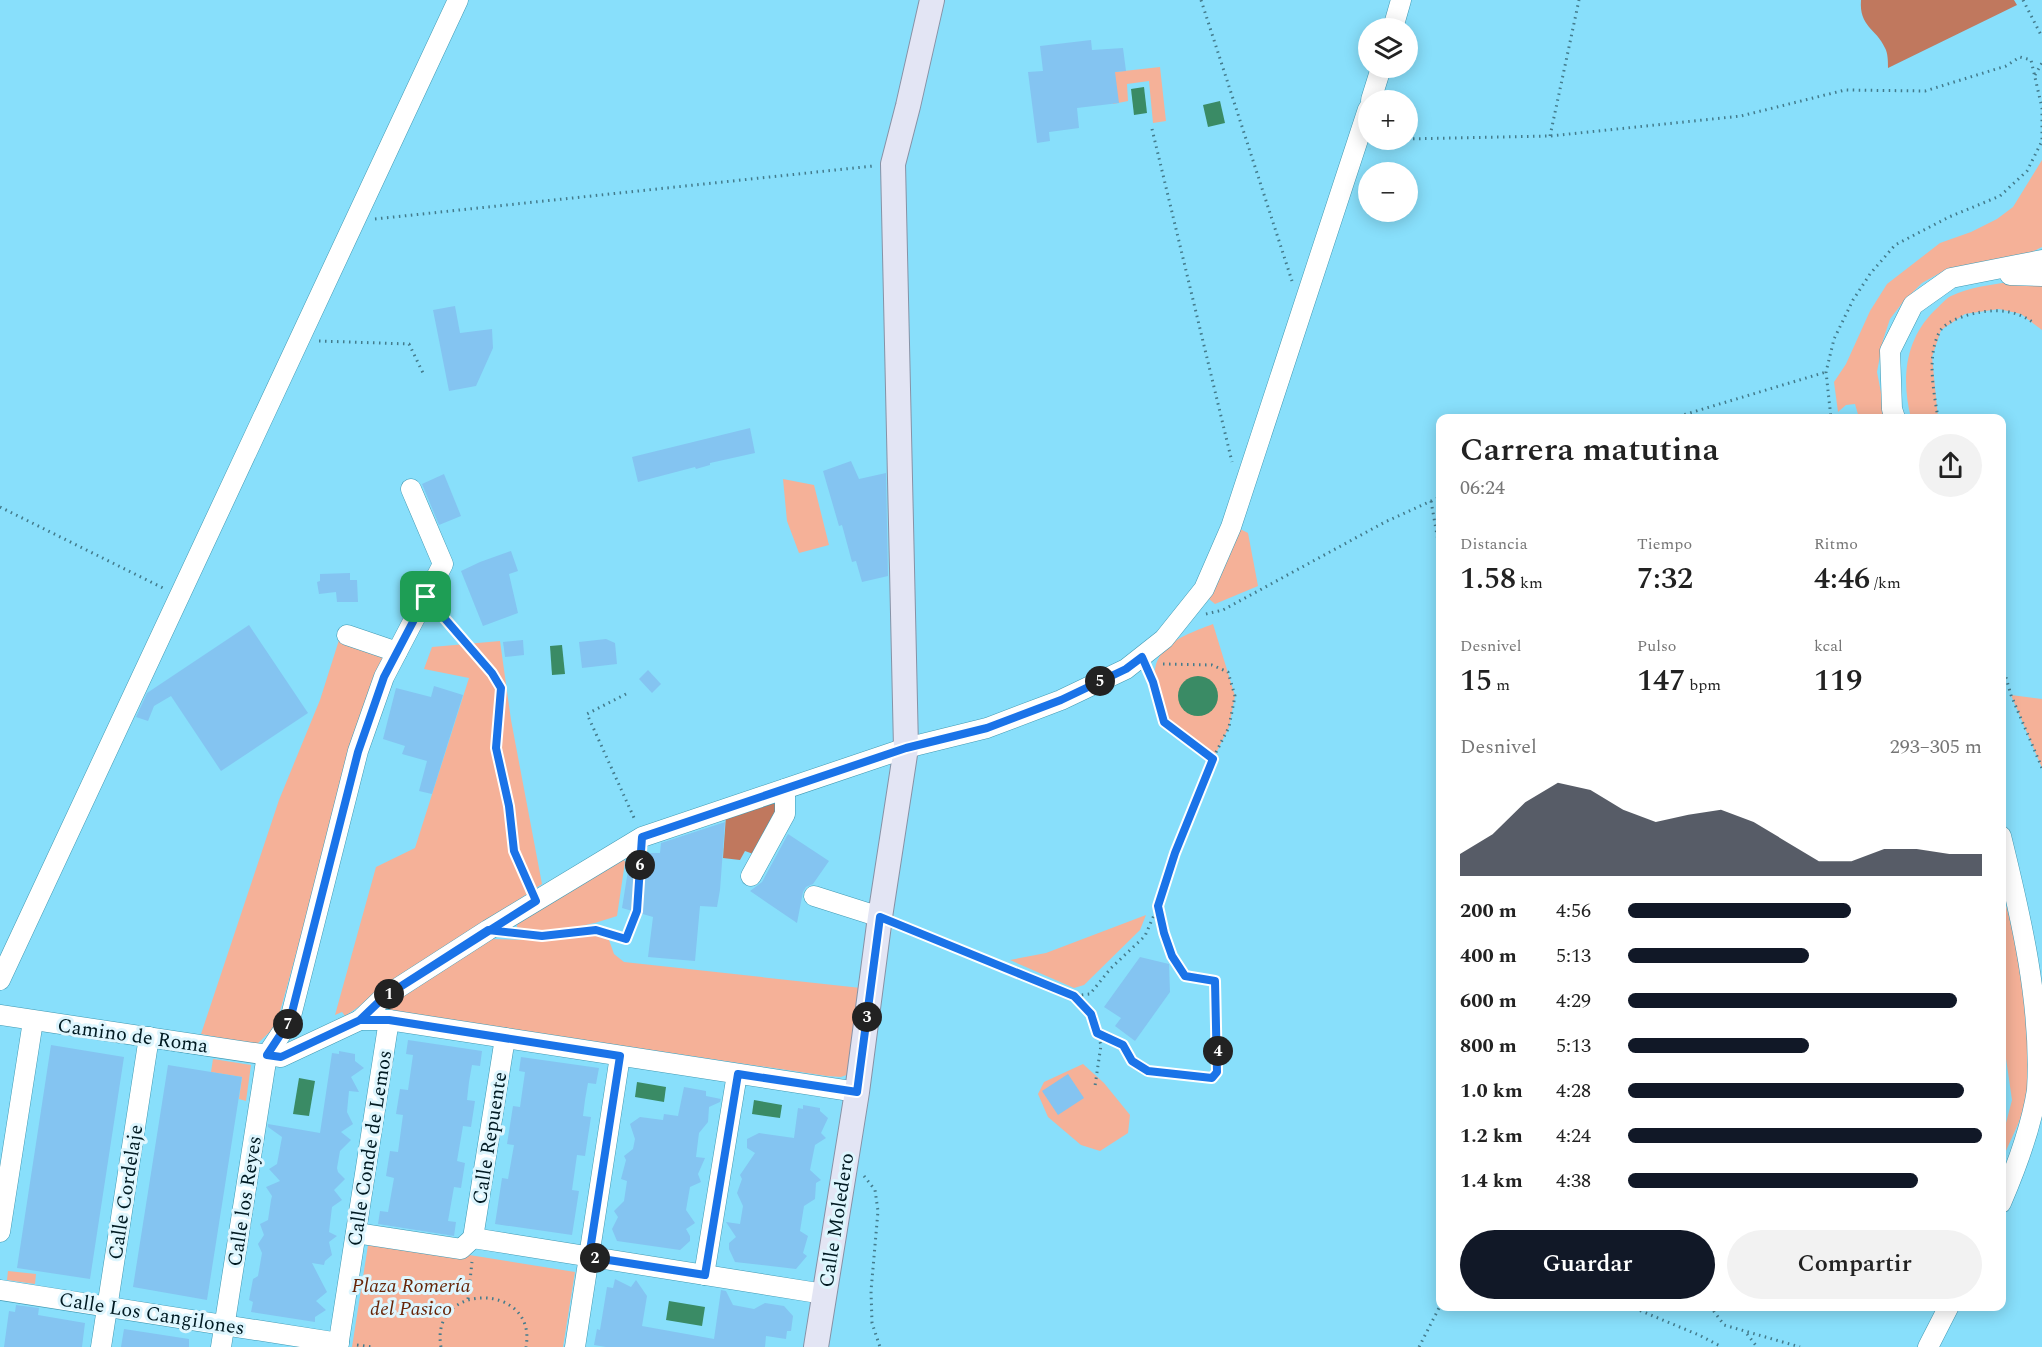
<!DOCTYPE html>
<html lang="es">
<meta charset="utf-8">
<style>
:root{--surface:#fff;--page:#f2f2f2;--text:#222;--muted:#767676;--accent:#111827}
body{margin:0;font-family:Spectral,serif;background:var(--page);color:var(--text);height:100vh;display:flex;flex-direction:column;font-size:22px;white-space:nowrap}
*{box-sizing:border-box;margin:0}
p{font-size:20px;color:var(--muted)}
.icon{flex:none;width:33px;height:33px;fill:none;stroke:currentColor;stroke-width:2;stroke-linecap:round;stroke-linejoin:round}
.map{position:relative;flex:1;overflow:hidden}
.drawer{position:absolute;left:1436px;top:414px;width:570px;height:897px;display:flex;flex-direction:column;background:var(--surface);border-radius:12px;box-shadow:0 3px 15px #0003}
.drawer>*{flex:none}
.tools{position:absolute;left:1358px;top:18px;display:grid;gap:12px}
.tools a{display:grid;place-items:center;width:60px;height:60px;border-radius:50%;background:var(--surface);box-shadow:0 3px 15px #0003;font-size:30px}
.pin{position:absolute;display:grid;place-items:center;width:51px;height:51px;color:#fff;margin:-26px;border-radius:12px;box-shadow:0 3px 9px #0006}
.km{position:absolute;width:30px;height:30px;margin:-15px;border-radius:50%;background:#222;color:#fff;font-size:16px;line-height:30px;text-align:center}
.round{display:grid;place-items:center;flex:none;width:63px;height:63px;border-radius:32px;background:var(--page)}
.overview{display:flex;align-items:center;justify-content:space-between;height:102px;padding:0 24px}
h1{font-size:33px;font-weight:600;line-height:45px}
.stats{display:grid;grid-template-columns:repeat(3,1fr);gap:9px;height:102px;padding:6px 24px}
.stats div{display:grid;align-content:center}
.stats b{font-size:30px;font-weight:600}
.stats small{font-size:16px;font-weight:400}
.stats p{font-size:16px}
.chart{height:168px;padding:12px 24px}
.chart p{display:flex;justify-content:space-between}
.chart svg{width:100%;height:108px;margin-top:6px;fill:var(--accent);opacity:.7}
.primary-button{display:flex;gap:12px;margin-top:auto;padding:12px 24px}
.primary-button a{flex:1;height:69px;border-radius:36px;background:var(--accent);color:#fff;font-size:24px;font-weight:600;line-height:69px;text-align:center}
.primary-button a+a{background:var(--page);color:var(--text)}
ul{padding:0 24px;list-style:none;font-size:20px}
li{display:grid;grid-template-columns:96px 72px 1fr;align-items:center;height:45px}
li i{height:15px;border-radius:8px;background:var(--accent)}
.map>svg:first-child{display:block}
.green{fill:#f5b198}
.forest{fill:#c0785e}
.water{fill:#3a8b65}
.building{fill:#84c4f1}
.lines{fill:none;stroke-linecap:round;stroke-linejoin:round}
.minor-casing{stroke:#4099b3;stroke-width:21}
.major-casing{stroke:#8792a6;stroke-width:26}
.path{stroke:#437b8c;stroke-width:3;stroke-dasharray:1.5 4.5;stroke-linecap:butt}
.minor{stroke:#fff;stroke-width:20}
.major{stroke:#e3e5f4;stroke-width:24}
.route-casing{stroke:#fff;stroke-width:12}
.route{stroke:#1a73e8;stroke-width:8}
.labels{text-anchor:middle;stroke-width:6;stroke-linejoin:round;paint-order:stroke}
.street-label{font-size:20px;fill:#001a22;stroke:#def6fe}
.park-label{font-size:20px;font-style:italic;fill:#672407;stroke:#def6fe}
</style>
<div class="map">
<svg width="2042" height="1347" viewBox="0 0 2042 1347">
<rect width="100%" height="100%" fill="#88dffb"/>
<g class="green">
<path d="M 1160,67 L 1166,121 L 1153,123 L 1149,81 L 1127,84 L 1128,101 L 1113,104 L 1110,80 L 1115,72 Z"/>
<path d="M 2042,160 L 2042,247 L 2022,257 L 1995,260 L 1947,269 L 1922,283 L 1903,302 L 1890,319 L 1883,340 L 1877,372 L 1886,418 L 1859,418 L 1855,404 L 1846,405 L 1838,412 L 1834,382 L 1846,364 L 1870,311 L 1887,284 L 1940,243 L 1971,232 L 1997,219 L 2013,207 Z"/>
<path d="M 2010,282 L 2042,284 L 2042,330 L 2021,314 L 1999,309 L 1965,314 L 1941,330 L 1932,357 L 1938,418 L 1911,418 C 1901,379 1905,340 1934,311 C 1940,306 1945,299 1951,296 C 1970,287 1989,285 2010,282 Z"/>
<path d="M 783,479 L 814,485 L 829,545 L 799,553 L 787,521 Z"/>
<path d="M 1238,528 L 1248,533 L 1258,586 L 1215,604 L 1209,599 Z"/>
<path d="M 1213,624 L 1235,696 L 1229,727 L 1213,759 C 1203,752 1169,730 1164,722 C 1160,716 1159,706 1158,699 C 1144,651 1173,639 1213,624 Z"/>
<path d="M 339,640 L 384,656 L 354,745 L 276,1026 L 256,1045 L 201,1034 L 279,800 L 320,700 Z"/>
<path d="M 500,641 L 511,720 L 542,884 L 345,1016 L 342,1012 L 335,1015 L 376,867 L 415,848 L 469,678 L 424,669 L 432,647 Z"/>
<path d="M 2011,695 L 2042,699 L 2042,768 Z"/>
<path d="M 622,856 L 625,862 L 617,916 C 581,928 555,933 517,929 L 517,920 Z"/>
<path d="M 2001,887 C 2019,954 2041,1029 2026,1099 C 2022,1120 2009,1142 2001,1163 L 2001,1142 L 2012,1100 L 2001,1024 Z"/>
<path d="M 1146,915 L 1140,930 L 1084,985 L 1074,988 L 1010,960 L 1046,953 Z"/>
<path d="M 590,934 L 609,940 L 614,954 L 624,962 L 861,988 L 852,1073 L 841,1077 L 827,1076 L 389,1011 L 390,1002 L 491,939 L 535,940 Z"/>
<path d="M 213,1059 L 251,1065 L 246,1101 L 239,1099 L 242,1077 L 211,1072 Z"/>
<path d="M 1083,1064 L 1104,1083 L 1130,1115 L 1128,1133 L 1100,1151 L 1081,1145 L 1048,1117 L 1038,1094 L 1044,1082 Z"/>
<path d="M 369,1239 L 575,1272 L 563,1347 L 352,1347 Z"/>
<path d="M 8,1271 L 36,1274 L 35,1284 L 7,1280 Z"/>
</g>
<g class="forest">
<path d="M 1861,0 L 2014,0 L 2017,5 L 1888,68 C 1888,62 1888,53 1885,48 C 1876,28 1859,27 1861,0 Z"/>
<path d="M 770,803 L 777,804 L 777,811 L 756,855 L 745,851 L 740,860 L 723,858 L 726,816 Z"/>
</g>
<g class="water">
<path d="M 1144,87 L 1147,113 L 1134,115 L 1131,89 Z"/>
<path d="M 1220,101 L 1225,123 L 1208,127 L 1203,105 Z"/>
<path d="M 562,645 L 565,674 L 552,675 L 550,646 Z"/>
<circle cx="1198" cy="696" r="20"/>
<path d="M 299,1078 L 315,1081 L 309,1116 L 293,1114 Z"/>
<path d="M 637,1082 L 666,1087 L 664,1102 L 635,1097 Z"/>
<path d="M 754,1100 L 782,1105 L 780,1118 L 752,1114 Z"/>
<path d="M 669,1301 L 705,1307 L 702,1326 L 666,1320 Z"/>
</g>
<g class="building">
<path d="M 1091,40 L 1092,50 L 1123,48 L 1126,71 L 1115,72 L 1119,103 L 1077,108 L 1079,128 L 1049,132 L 1050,141 L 1037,143 L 1028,72 L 1043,71 L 1040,46 Z"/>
<path d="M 455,306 L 460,333 L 492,329 L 493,348 L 476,386 L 449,391 L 433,310 Z"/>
<path d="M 750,428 L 755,453 L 710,463 L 710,465 L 696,469 L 695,467 L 638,482 L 632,457 Z"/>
<path d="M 851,461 L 859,479 L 886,473 L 888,576 L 862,582 L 856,561 L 852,562 L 842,525 L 839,526 L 823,471 Z"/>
<path d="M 444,474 L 461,516 L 439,525 L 422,484 Z"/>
<path d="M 511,551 L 518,571 L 509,574 L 518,613 L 483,626 L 461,571 L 480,562 Z"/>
<path d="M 350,573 L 350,580 L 357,580 L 358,602 L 337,602 L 336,592 L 319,594 L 317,582 L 320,581 L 320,574 Z"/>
<path d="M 249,625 L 308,713 L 221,771 L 171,696 L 154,706 L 148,721 L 136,717 L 147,693 Z"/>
<path d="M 606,639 L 615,643 L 617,664 L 582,668 L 579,642 Z"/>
<path d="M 523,640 L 524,655 L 505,657 L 503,642 Z"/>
<path d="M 648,670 L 661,684 L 652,693 L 639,679 Z"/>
<path d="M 434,686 L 463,695 L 432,794 L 419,791 L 427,761 L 402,754 L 405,746 L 383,739 L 396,688 L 431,697 Z"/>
<path d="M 725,822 L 720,890 L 717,907 L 700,906 L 695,961 L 648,957 L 653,917 L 622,908 L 630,858 L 639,853 L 660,853 L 661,843 Z"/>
<path d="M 788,834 L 829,861 L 813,884 L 806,887 L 803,892 L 797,923 L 750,891 L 762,882 Z"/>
<path d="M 1140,957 L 1169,964 L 1170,992 L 1135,1041 L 1115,1026 L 1121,1018 L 1104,1007 Z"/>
<path d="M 408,1040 L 482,1051 L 480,1066 L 472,1065 L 469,1082 L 467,1100 L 475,1101 L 471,1127 L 463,1126 L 457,1161 L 465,1163 L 461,1188 L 454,1187 L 448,1221 L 456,1222 L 454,1236 L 378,1224 L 380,1211 L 388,1212 L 394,1178 L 386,1176 L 390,1151 L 398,1152 L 403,1115 L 396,1114 L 400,1089 L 408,1090 L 413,1055 L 406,1054 Z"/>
<path d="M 51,1045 L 124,1057 L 90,1279 L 17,1268 Z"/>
<path d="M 339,1051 L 355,1054 L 355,1061 L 364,1068 L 351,1077 L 359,1092 L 349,1091 L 347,1112 L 353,1124 L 341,1132 L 351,1140 L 340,1151 L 337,1168 L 338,1172 L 345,1179 L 334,1190 L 342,1200 L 332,1207 L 329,1232 L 337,1236 L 329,1242 L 332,1255 L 325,1261 L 324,1265 L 312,1263 L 327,1292 L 316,1301 L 326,1310 L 315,1317 L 315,1322 L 251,1312 L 253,1302 L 249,1300 L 253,1279 L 258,1276 L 262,1253 L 258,1244 L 264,1235 L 260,1224 L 268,1220 L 271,1200 L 272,1196 L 266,1187 L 280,1181 L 269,1169 L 277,1164 L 282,1137 L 268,1127 L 268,1124 L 320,1133 L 332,1053 L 339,1054 Z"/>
<path d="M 521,1057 L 599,1068 L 596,1084 L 588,1083 L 585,1100 L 583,1116 L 591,1117 L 585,1156 L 577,1155 L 572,1190 L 579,1191 L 572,1235 L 495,1224 L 502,1178 L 508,1179 L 514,1145 L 507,1144 L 513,1106 L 520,1107 L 525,1072 L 519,1071 Z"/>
<path d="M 168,1065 L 242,1077 L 207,1300 L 133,1287 Z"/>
<path d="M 1068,1074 L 1084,1098 L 1058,1115 L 1042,1091 Z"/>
<path d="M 684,1087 L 706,1091 L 706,1096 L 721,1099 L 720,1102 L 709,1107 L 708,1122 L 699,1133 L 696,1157 L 705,1158 L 698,1174 L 701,1182 L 690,1187 L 686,1210 L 695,1223 L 686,1229 L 690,1236 L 690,1241 L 680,1250 L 617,1241 L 612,1229 L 618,1217 L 614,1211 L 624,1201 L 627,1181 L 621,1179 L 626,1160 L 624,1156 L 633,1149 L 635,1139 L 630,1124 L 640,1117 L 663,1120 L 664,1114 L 678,1116 Z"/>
<path d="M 803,1105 L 820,1108 L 820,1111 L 828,1118 L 821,1133 L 826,1138 L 815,1145 L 810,1170 L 821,1180 L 816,1183 L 815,1199 L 804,1206 L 800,1231 L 808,1236 L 803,1253 L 807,1256 L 796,1269 L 735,1262 L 729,1249 L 729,1243 L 736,1237 L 726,1222 L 740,1224 L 743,1206 L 737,1193 L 742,1179 L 740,1175 L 755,1153 L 747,1148 L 747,1139 L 759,1133 L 794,1138 L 798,1108 L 803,1109 Z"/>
<path d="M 615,1279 L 631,1287 L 636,1280 L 647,1296 L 642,1326 L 714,1339 L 721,1290 L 726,1291 L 733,1305 L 754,1309 L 765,1303 L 784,1306 L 793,1316 L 791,1331 L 787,1331 L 786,1339 L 766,1336 L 765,1347 L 606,1347 L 594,1345 L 597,1329 L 600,1330 L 607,1287 L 613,1288 Z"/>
<path d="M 16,1305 L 39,1308 L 38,1315 L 85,1323 L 82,1347 L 4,1347 L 9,1311 L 15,1312 Z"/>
<path d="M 124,1329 L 189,1339 L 189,1347 L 121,1347 Z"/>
</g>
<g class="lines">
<defs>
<g id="minor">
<path d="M 1393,28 L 1401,0"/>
<path d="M 1371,100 L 1381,68"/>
<path d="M 2010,275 L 2042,276"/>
<path d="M 1895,418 L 1892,409 L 1890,351 L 1913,305 L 1951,278 L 2042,260"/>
<path d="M 347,635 L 397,652"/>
<path d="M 2001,836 C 2021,917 2042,1006 2037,1090 C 2031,1129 2017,1166 2001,1203"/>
<path d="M 751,876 L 785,814 L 785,789"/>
<path d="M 814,896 L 880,917"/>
<path d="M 0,980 L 458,0"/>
<path d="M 0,1015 L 281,1057 L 360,1020 L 389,1020 L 857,1092"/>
<path d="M 360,1020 L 384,997 L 488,930 L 642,837 L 906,748 L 987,728 L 1061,700 L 1126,669 L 1164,639 L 1204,589 L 1231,527 L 1368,109"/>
<path d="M 0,1232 L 33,1021"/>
<path d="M 356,1233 L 461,1249 L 473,1238"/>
<path d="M 473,1238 L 824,1294"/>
<path d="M 473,1238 L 505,1038"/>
<path d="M 704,1275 L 737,1074"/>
<path d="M 0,1290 L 339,1343"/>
<path d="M 101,1347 L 149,1037"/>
<path d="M 221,1347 L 267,1055 L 290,1020 L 358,751 L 384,677 L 443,564 L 411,489"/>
<path d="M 338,1347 L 389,1020"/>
<path d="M 575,1347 L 620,1056"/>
<path d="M 1928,1347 L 1949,1306"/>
</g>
<path id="major" d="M 816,1347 L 857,1092 L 880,917 L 906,748 L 893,164 L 908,106 L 932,0"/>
</defs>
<use href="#minor" class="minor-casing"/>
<use href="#major" class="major-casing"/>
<g class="path">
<path d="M 1201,0 L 1292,281"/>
<path d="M 2023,0 L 2042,37"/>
<path d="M 2035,75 L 2042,63"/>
<path d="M 1152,129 L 1232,462"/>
<path d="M 1550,136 L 1579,0"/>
<path d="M 1407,139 L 1550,136 L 1741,116 L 1845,90 L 1925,91 L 2006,66 L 2020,57 L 2031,60 L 2042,108 L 2042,141 L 2027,171 L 2000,196 L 1949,217 L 1895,245 L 1870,274 L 1853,300 L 1834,339 L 1826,372 L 1831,418"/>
<path d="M 1375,140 L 1389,140"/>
<path d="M 375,219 L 873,166"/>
<path d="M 319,341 L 409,344 L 423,373"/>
<path d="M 1673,418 L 1826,372"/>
<path d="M 1938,418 C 1934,392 1926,356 1940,331 C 1947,320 1969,314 1981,312 C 2001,309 2017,311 2034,323"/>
<path d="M 1431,501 L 1440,552"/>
<path d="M 0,507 L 165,589"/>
<path d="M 439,612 L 492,673 L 501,688 L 496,748 L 509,806 L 514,851 L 528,884"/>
<path d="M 1206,614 L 1223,610 L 1385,522 L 1440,497"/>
<path d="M 2001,660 L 2011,695 L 2042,768"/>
<path d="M 1163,664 L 1212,665 L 1228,672 L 1235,696 L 1229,727 L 1213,758"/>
<path d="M 626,694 L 587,714 L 635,820"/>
<path d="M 898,924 L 1074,996 L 1090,994 L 1111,968 L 1145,936 L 1158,906 L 1175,853 L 1213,759 L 1164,722 L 1149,672"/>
<path d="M 516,933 L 542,936 L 596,930 L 626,939 L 637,911 L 641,858"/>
<path d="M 1074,996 L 1091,1015 L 1101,1045 L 1095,1086"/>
<path d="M 1097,1033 L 1123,1045 L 1132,1061 L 1148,1071 L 1212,1078 L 1217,1072 L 1215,981 L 1185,977 C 1170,953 1164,935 1158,908"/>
<path d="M 864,1176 L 875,1190 L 878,1211 L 871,1291 L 872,1323 L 880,1347"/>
<path d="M 468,1299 L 472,1262"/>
<path d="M 1629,1306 L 1699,1335 L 1722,1347"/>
<path d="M 1710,1306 L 1724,1325 L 1800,1347"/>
<path d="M 1747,1334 L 1757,1347"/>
<path d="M 357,1345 L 373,1347"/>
<path d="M 441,1347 C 429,1281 538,1282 526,1347"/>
<path d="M 1419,1347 L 1440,1306"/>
</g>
<use href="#minor" class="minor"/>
<use href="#major" class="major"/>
</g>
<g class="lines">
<defs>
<path id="route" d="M 426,597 L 492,673 L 501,688 L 496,748 L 509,806 L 514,851 L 536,901 L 384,997 L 360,1020 L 389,1020 L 620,1056 L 589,1257 L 705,1275 L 738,1074 L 857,1092 L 880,917 L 1074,996 L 1091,1014 L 1097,1033 L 1123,1045 L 1132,1061 L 1148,1071 L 1212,1078 L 1217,1072 L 1215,981 L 1185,976 L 1172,956 L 1164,933 L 1158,906 L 1175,853 L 1213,759 L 1164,722 L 1153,682 L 1142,657 L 1126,669 L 1061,700 L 987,728 L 906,748 L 642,837 L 637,911 L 626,939 L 596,930 L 542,936 L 488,930 L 384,997 L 360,1020 L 281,1057 L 267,1055 L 290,1020 L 358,752 L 384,677 L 426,597"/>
</defs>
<use href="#route" class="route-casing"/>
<use href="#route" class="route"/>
</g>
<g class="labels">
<g class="street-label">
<text transform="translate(133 1035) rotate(8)" y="7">Camino de Roma</text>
<text transform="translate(489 1138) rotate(-81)" y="7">Calle Repuente</text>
<text transform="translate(369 1148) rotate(-81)" y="7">Calle Conde de Lemos</text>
<text transform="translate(125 1192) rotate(-81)" y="7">Calle Cordelaje</text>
<text transform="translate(244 1201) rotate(-81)" y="7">Calle los Reyes</text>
<text transform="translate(836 1220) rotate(-81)" y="7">Calle Moledero</text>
<text transform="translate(152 1313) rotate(9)" y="7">Calle Los Cangilones</text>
</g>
<g class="park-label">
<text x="411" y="1292">Plaza Romería<tspan x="411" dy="23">del Pasico</tspan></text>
</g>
</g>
</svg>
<div class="tools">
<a><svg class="icon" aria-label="layers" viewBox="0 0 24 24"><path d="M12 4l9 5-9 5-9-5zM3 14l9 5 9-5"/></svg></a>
<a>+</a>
<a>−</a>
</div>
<div class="pin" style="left:426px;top:597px;background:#1e9e55"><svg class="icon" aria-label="arrive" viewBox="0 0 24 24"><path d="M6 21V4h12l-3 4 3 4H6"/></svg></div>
<b class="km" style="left:389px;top:994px">1</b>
<b class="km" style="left:595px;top:1258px">2</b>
<b class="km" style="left:867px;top:1017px">3</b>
<b class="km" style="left:1218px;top:1051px">4</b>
<b class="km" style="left:1100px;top:681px">5</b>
<b class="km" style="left:640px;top:865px">6</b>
<b class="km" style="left:288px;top:1024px">7</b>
<section class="drawer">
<div class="overview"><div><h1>Carrera matutina</h1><p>06:24</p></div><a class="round"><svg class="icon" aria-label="share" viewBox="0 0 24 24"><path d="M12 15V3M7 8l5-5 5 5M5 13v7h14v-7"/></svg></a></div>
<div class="stats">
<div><p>Distancia</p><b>1.58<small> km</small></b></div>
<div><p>Tiempo</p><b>7:32</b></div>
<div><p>Ritmo</p><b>4:46<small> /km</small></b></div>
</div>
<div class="stats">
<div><p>Desnivel</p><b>15<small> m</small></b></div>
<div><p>Pulso</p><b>147<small> bpm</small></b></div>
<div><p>kcal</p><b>119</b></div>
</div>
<div class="chart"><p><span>Desnivel</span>293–305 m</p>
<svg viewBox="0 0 160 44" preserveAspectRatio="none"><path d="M0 44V35L10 27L20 14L30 6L40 9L50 17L60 22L70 19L80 17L90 22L100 30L110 38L120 38L130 33L140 33L150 35L160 35V44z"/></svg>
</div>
<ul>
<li><b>200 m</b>4:56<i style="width:63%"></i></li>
<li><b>400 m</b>5:13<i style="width:51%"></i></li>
<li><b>600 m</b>4:29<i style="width:93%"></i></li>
<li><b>800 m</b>5:13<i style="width:51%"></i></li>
<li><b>1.0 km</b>4:28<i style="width:95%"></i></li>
<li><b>1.2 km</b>4:24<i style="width:100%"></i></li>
<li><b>1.4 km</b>4:38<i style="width:82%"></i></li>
</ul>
<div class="primary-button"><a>Guardar</a><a>Compartir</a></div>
</section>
</div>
